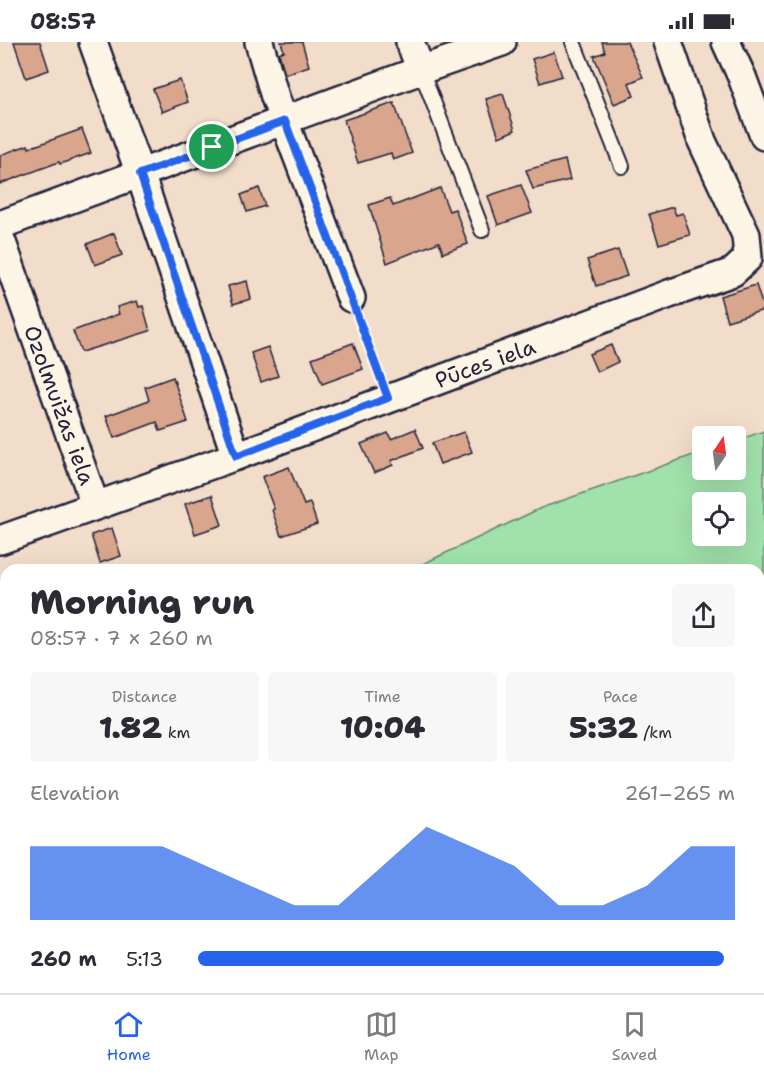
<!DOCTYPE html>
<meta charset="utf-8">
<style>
:root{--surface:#fff;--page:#f7f7f7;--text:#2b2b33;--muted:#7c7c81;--line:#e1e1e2;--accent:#2563eb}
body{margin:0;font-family:"Shantell Sans",sans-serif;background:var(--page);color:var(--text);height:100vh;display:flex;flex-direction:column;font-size:22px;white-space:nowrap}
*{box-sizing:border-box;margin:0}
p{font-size:20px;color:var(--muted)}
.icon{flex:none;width:33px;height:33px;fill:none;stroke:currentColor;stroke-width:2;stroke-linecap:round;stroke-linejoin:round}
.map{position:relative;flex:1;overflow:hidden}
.drawer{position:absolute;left:0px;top:522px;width:765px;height:429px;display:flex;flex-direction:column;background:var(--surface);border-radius:18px 18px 0 0;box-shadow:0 6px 24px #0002}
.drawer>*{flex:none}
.needle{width:39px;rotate:13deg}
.tools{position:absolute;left:692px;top:384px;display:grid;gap:12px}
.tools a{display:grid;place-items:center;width:54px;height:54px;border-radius:6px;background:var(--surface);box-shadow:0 6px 24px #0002;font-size:30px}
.pin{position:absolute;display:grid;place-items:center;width:51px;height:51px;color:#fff;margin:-26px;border:3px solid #fff;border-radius:50%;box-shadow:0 2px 6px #0007}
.round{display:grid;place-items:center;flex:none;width:63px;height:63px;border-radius:6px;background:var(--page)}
.overview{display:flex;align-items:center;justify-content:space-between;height:102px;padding:0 30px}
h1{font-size:33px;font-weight:800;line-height:45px}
.stats{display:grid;grid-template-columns:repeat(3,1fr);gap:9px;height:102px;padding:6px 30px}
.stats div{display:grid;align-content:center;border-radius:6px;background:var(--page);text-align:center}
.stats b{font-size:30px;font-weight:800}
.stats small{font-size:16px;font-weight:400}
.stats p{font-size:16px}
.chart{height:168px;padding:12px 30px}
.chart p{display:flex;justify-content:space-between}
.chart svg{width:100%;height:108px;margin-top:6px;fill:var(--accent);opacity:.7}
ul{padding:0 30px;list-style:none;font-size:20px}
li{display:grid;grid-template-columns:96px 72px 1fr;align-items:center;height:45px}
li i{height:15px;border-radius:8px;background:var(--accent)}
.status{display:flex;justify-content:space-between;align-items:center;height:42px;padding:0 30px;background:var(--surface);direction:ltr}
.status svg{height:16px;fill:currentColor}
.menu{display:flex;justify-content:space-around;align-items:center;height:84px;border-top:2px solid var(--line);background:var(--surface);font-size:16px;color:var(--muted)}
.menu a{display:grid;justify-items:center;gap:3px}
.menu .current{color:var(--accent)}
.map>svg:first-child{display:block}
.green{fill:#a1e1ab;stroke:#628273;stroke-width:1.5;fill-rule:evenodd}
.building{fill:#d9a58d;stroke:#22223b;stroke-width:1.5}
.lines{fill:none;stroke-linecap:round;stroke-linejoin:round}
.lane-casing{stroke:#22223b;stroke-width:18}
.street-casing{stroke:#22223b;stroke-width:32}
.path{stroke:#22223b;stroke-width:4;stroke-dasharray:4.5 4.5;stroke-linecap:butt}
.lane{stroke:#fcf5e5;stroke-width:14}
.street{stroke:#fcf5e5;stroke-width:27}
.route-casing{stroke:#fff;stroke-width:12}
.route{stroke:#2563eb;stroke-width:8}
.labels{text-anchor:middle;stroke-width:4.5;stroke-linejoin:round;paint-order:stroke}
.street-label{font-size:22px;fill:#22223b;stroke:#fcf5e5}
</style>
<div class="status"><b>08:57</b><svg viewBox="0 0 49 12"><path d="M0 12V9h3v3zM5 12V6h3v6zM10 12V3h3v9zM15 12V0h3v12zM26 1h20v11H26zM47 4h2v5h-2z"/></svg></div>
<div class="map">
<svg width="764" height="951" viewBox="0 0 764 951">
<rect width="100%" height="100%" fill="#f2ddcb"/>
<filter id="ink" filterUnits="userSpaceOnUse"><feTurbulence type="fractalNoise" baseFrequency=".0167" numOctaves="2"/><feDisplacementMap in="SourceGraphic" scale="12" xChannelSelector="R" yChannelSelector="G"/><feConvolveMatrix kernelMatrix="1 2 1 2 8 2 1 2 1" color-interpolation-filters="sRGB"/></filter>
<g filter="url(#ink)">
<path class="green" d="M 764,389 L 764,951 L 0,951 L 0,607 L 6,605 L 6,945 L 759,945 L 759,528 L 410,528 L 541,466 L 702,410 L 702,428 L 735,428 L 735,399 ZM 702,460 L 735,460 L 735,494 L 702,494 Z"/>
<g class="building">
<path d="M 14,0 L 40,0 L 49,28 L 26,36 Z"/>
<path d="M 281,0 L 302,0 L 309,24 L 285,32 L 279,11 L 284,9 Z"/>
<path d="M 602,0 L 627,0 L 643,35 L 629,41 L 634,54 L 614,62 L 594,14 L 605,10 Z"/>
<path d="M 554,10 L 562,34 L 540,41 L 532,17 Z"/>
<path d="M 180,38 L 188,60 L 162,70 L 153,47 Z"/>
<path d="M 503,52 L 515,88 L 499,95 L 486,57 Z"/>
<path d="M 394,61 L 412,111 L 393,118 L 391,111 L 358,121 L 344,78 Z"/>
<path d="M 82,87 L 91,111 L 60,122 L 59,120 L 0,142 L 0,113 L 28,103 L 29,106 Z"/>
<path d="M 565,118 L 570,138 L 533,147 L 526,128 Z"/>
<path d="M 521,143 L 532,171 L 498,183 L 488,154 Z"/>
<path d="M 259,146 L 265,164 L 247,170 L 241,153 Z"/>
<path d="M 440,146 L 449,169 L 455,167 L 468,202 L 443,211 L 439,200 L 387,221 L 369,163 L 390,156 L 393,164 Z"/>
<path d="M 673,165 L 676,173 L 683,171 L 690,193 L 659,202 L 649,172 Z"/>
<path d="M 114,191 L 122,213 L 95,223 L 87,202 Z"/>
<path d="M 618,208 L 627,234 L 596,244 L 587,218 Z"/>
<path d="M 247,239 L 251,257 L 233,262 L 228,244 Z"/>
<path d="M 756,243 L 764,268 L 727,279 L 720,254 Z"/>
<path d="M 137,259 L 139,265 L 143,264 L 150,289 L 81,310 L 73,289 L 119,272 L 117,265 Z"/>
<path d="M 353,301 L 363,327 L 322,342 L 312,316 Z"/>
<path d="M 611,303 L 618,320 L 597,330 L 589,312 Z"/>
<path d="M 268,305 L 278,334 L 261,340 L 251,311 Z"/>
<path d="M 173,335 L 188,380 L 160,389 L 157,380 L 114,396 L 106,374 L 149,358 L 145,345 Z"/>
<path d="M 415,387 L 423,406 L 391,419 L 393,423 L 374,431 L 361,402 L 388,391 L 391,397 Z"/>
<path d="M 464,390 L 472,410 L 440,422 L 432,401 Z"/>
<path d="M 289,425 L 304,463 L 310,461 L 317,482 L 281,494 L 272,468 L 274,467 L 262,435 Z"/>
<path d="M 212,453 L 222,483 L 195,492 L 185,462 Z"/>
<path d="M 112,486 L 121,514 L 100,521 L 91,493 Z"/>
</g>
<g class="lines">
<defs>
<g id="lane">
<path d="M 573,0 L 622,124"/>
<path d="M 421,28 L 482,188"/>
</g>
<g id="street">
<path d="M 93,0 L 140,132 L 236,414"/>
<path d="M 259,0 L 275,55 L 351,256"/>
<path d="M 410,0 L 421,28"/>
<path d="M 726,0 L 742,35 L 764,94"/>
<path d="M 0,183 L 421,28 L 502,0"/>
<path d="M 0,195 L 95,463"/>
<path d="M 0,498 L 236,414 L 669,252 L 733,230 L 748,216 L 746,193 L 702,99 L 668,0"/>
</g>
</defs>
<use href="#lane" class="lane-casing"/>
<use href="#street" class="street-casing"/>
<path class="path" d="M 359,278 L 381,336"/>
<use href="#lane" class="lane"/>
<use href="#street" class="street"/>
</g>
</g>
<g class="lines" filter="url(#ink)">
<defs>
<path id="route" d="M 285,79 L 388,356 L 236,414 L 140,132 Z"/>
</defs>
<use href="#route" class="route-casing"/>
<use href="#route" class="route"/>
</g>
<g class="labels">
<g class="street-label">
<text transform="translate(485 321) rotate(-20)" y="8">Pūces iela</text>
<text transform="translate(60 363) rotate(70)" y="8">Ozolmuižas iela</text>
</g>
</g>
</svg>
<div class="tools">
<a><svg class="needle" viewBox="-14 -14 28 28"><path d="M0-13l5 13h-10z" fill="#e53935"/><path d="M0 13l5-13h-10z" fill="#7c7c81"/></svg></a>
<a><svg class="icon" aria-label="locate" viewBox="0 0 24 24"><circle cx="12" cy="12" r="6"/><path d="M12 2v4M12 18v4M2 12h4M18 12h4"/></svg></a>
</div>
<div class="pin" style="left:212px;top:105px;background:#1e9e55"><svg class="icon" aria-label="arrive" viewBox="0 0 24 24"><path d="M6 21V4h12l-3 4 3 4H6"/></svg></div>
<section class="drawer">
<div class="overview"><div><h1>Morning run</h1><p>08:57 · 7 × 260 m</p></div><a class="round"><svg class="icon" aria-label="share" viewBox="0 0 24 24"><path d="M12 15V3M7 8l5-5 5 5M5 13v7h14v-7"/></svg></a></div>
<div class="stats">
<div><p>Distance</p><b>1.82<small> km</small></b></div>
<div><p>Time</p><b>10:04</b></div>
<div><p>Pace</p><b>5:32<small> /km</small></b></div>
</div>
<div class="chart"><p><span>Elevation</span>261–265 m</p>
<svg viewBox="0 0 160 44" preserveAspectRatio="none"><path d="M0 44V14L10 14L20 14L30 14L40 22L50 30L60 38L70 38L80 22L90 6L100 14L110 22L120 38L130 38L140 30L150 14L160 14V44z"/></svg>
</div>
<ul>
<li><b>260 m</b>5:13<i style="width:98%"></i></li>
</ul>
</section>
</div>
<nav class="menu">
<a class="current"><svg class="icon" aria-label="home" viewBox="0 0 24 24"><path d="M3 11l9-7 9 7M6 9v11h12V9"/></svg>Home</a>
<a><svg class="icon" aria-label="map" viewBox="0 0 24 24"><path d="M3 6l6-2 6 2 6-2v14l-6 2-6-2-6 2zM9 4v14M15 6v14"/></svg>Map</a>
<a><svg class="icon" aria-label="saved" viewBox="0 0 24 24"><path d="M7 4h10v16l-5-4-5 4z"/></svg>Saved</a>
</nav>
